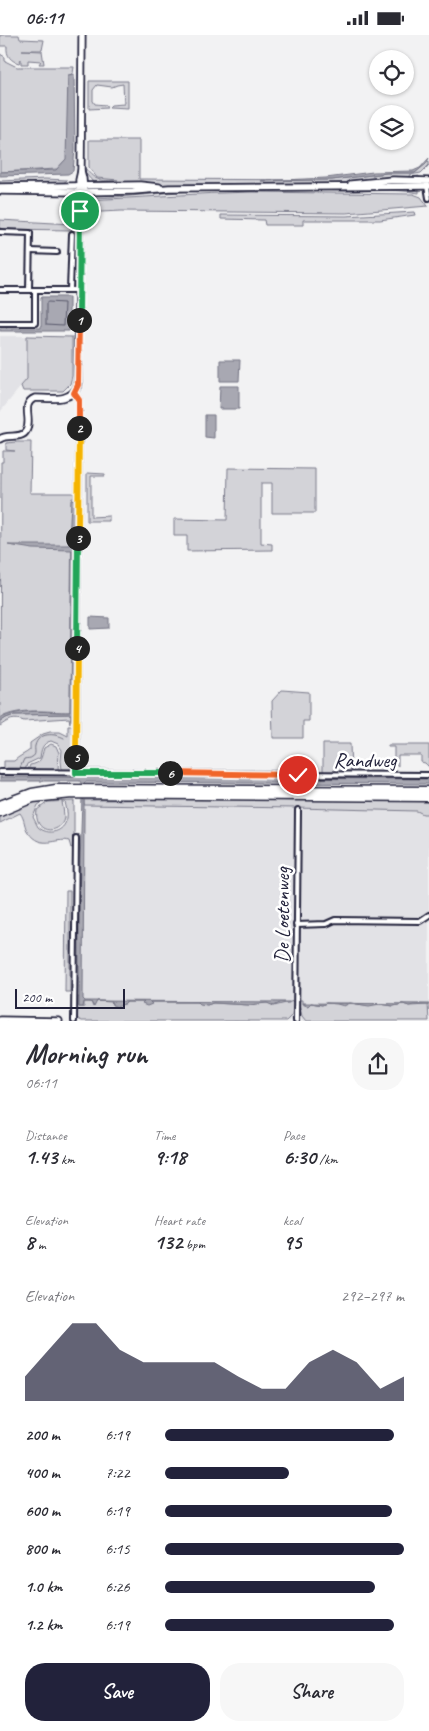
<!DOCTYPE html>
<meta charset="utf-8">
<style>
:root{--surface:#fff;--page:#f7f7f7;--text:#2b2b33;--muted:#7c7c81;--accent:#22223b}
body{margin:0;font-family:Caveat,sans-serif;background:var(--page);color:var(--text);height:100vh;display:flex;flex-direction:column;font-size:19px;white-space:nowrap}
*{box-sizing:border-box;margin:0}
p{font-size:16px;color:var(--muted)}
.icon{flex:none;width:28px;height:28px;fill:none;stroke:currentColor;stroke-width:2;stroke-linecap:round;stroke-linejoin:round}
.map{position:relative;height:986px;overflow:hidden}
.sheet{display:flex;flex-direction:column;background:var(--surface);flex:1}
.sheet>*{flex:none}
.controls{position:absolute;left:369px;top:15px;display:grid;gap:10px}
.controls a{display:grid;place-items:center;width:45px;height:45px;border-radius:50%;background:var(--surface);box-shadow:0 1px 4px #0004;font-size:25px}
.scale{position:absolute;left:15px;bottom:12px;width:110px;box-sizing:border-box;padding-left:5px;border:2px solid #22223b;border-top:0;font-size:14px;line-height:18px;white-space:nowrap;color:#22223b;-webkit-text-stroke:4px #fff;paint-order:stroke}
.pin{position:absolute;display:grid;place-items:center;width:42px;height:42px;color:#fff;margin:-21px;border:2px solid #fff;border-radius:50%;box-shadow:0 1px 5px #0007}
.km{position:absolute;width:25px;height:25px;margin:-12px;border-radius:50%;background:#222;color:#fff;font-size:14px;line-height:25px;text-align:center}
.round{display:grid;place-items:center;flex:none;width:52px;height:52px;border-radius:20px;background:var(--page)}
.headline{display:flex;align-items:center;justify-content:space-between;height:85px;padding:0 25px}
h1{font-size:28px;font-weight:800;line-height:38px}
.figures{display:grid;grid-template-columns:repeat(3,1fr);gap:8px;height:85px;padding:5px 25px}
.figures div{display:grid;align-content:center}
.figures b{font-size:21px;font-weight:800}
.figures small{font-size:14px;font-weight:400}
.figures p{font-size:14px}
.chart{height:140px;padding:10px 25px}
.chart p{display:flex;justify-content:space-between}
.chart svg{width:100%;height:90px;margin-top:5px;fill:var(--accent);opacity:.7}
.primary-button{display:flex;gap:10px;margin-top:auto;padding:10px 25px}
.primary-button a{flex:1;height:58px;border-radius:20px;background:var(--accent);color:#fff;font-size:20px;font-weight:800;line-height:58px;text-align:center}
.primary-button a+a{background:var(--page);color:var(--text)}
ul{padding:0 25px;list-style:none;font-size:16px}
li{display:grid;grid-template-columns:80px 60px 1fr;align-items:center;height:38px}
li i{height:12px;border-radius:6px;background:var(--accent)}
.status{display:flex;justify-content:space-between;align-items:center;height:35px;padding:0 25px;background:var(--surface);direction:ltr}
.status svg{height:14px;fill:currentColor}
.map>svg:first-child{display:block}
.built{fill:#e2e2e6}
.green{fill:#d3d3d8;stroke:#7a7a8a}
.water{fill:#a8a8b2;stroke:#727282}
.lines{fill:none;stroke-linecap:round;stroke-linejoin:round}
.shore{stroke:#58586b;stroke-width:1}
.stream{stroke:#727282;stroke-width:1}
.street-casing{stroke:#22223b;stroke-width:8}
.secondary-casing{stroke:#22223b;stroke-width:9}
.highway-casing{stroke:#22223b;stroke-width:11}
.street{stroke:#fff;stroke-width:4}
.secondary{stroke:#fff;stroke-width:5.5}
.highway{stroke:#fff;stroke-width:8}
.split-1-casing{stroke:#fff;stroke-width:10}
.split-2-casing{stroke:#fff;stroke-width:10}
.split-3-casing{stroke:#fff;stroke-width:10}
.split-4-casing{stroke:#fff;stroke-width:10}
.split-5-casing{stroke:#fff;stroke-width:10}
.split-6-casing{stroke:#fff;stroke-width:10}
.split-7-casing{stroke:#fff;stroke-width:10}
.split-1{stroke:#22a559;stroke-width:6}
.split-2{stroke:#f0652b;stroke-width:6}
.split-3{stroke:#f5b400;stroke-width:6}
.split-4{stroke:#22a559;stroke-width:6}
.split-5{stroke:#f5b400;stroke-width:6}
.split-6{stroke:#22a559;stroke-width:6}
.split-7{stroke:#f0652b;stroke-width:6}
.labels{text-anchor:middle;stroke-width:5;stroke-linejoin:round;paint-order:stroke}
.street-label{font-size:21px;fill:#22223b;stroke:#fff}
</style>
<div class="status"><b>06:11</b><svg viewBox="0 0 49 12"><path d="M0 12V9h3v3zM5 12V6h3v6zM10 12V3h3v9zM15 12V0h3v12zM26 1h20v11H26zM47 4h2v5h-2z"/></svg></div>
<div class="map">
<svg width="429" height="986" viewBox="0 0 429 986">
<rect width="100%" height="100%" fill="#f2f2f3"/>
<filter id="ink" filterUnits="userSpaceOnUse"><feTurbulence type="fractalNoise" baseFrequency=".02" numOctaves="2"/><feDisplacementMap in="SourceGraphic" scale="10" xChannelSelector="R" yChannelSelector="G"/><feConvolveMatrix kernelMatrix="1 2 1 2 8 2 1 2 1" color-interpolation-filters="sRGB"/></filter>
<g filter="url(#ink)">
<g class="built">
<path d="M 0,301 L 27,301 L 27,344 L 0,377 Z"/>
<path d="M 81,770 L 429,775 L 429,986 L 80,986 Z"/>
</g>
<g class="green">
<path d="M 0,0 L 19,0 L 20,4 L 44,5 L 42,15 L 22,15 L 42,16 L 44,29 L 39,29 L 41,26 L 28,25 L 28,29 L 21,29 L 21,24 L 19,28 C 11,26 6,21 7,11 L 0,11 Z"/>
<path d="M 0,19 L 5,22 L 5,26 L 17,32 L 74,32 L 73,38 L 68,41 L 67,123 L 57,134 L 0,137 Z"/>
<path d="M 89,46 L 128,46 L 128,73 L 109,72 L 111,70 L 124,69 L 123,49 L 117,50 L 112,52 L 97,50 L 93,55 L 93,66 L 95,69 L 106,70 L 107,73 L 89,74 Z"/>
<path d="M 89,105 L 139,105 L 139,144 L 332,145 L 387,138 L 415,138 L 429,126 L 429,130 L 421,138 L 410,140 L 411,142 L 419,141 L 419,144 L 328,149 L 214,151 L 94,148 L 85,138 L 85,133 C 97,148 100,145 118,145 L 97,143 L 89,132 Z"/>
<path d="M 45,144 L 67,145 L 62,149 L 0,151 L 0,146 Z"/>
<path d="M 359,153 L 419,155 L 419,158 C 394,153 368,157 343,156 C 289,154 234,154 180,157 C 148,159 117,163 85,163 L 89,160 L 93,159 L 180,155 Z"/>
<path d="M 252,157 L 413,159 L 421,162 L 428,171 L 346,178 L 121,176 L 82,178 L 85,165 C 141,163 196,158 252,157 Z"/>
<path d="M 414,177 L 415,180 L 380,185 L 303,185 L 303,190 L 265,190 L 264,185 L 221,184 L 221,180 L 346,181 Z"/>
<path d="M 0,185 L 72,189 L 72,195 L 0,194 Z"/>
<path d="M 27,301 L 72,302 L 72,341 L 70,349 L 63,356 L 23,356 L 21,351 L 27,344 Z"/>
<path d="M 17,407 L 31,407 L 30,458 L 74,458 L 74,463 L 72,463 L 70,677 C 48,677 19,672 0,683 L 1,427 L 3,427 L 3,416 L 15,416 L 6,415 L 6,408 Z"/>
<path d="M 228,433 L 315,434 L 315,478 L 272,478 L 272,448 L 261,448 L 261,508 L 272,509 L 272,515 L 187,516 L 187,501 L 174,501 L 174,484 L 227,485 Z"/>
<path d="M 87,438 L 105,439 L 105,441 L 91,441 L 91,482 L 109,481 L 109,486 L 87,486 Z"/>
<path d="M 282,655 L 309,657 L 309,686 L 303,686 L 303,703 L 273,703 L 272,666 Z"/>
<path d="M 71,679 L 70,688 L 69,683 L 24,686 C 14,682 8,685 0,691 L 0,687 L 6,683 L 14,680 Z"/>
<path d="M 68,691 L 73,691 L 75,694 L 75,732 L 72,735 L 28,735 L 30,730 C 42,728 41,723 44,713 L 51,709 L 56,711 L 59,718 L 58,735 L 62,735 L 61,726 L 62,715 L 58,709 L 51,706 C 42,708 41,715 40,723 L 27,729 L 25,736 L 7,736 L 4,733 L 4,726 L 14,726 C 19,721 25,719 30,715 L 30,708 L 43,699 L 50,697 L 60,697 L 68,701 Z"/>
<path d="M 323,709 L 350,709 L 351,737 L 323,737 Z"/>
<path d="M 388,710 L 429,710 L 429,732 L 425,728 L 421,727 L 421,720 L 398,720 L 398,731 L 394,727 L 394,712 L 388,712 Z"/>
<path d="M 296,764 L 429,764 L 429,779 L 423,779 L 417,776 L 296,773 L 84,770 L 84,765 Z"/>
<path d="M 46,765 L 38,770 L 33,782 L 38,792 C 48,801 64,798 67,783 C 68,778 66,772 65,767 L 62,767 C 63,772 64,778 64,783 C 61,800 33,800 37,775 L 48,767 L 74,766 L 74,811 L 71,813 L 69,806 C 56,802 41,816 28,797 C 24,792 25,784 20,778 L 0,788 L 0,780 L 24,770 Z"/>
<path d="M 66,856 L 70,856 L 70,957 L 65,957 Z"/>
<path d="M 76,962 L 79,962 L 79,972 L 84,972 L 84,967 L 91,967 L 93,972 L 97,966 L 125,967 L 117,970 L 113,967 L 111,968 L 114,971 L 125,969 L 127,967 L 197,967 L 207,970 L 213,968 L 249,970 L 258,968 L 269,968 L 274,971 L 294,966 L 292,980 L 286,986 L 82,986 C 72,983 76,971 76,962 Z"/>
<path d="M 298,965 L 302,965 L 302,969 L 307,971 L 311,968 L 322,970 L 326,968 L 350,968 L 366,970 L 379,969 L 393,971 L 403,969 L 409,971 L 428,970 L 429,986 L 306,986 L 302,981 Z"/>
</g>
<g class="water">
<path d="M 74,39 L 75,114 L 73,136 L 68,139 L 0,141 L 0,137 L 56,135 L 66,124 L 68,40 Z"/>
<path d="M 429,123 L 426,129 L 415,138 L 387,138 L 332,145 L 261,146 L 326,143 L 373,137 L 413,136 L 420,133 Z"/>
<path d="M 41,262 L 69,262 L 69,296 L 0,296 L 0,293 L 41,293 Z"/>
<path d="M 220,325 L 240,325 L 239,346 L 220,346 Z"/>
<path d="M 220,351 L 239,351 L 239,374 L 219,374 Z"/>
<path d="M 205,380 L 214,380 L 214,403 L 205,402 Z"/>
<path d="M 74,464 L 72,686 L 71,679 L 14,680 L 6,683 L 0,687 L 0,684 C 20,672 47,678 70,677 L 72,515 L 33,514 L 8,510 L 69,510 L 71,465 Z"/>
<path d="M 90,582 L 109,583 L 109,593 L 90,594 Z"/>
<path d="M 0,742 L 429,744 L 429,749 L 85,747 L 82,750 L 80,746 L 0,746 Z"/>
<path d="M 82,763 L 84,765 L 84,776 L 83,964 L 85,966 L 289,967 L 289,968 L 280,968 L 274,971 L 267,968 L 249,970 L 213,968 L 207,970 L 200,969 L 198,967 L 150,967 L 152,969 L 147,971 L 142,969 L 144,967 L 127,967 L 118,972 L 112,970 L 112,967 L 97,966 L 94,972 L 91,967 L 84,967 L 83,972 L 79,972 L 79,864 Z"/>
<path d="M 302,968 L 429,969 L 429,970 L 414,970 L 409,971 L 403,969 L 394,971 L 380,969 L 369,971 L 350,968 L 344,971 L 337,969 L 326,968 L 322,970 L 311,968 L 308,971 Z"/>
</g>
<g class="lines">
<path class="shore" d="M 48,267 L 64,268 L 63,291 L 46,290 L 46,269 Z"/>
<path class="stream" d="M 7,733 L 20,733 L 24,724 C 27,723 30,724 32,722 C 37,720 34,714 35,711 C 38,697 55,698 64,703"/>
<defs>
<g id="street">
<path d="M 427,151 L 429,163"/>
<path d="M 0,197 L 30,198 L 29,255"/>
<path d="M 30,216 L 57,217"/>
<path d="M 0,255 L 79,255"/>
<path d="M 70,255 L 72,199"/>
<path d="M 0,288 L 35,288 L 35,255"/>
<path d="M 74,358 L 79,365 L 79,392 L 76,738"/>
<path d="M 0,737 L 429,740"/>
<path d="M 296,890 L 326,889 L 335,885 L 420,886 L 429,880"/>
<path d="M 74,986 L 76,803"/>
<path d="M 296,986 L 298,775"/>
</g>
<g id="secondary">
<path d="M 351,149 L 393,145 L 429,146"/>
<path d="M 0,152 L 140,150 L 159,152"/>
<path d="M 0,156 L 79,157 L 133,156 L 169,153 L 429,151"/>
<path d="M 80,170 L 79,145 L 81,136 L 82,0"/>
<path d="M 0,404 C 7,398 21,405 26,396 C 33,385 20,369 35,363 C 51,363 71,368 78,350 C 77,295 78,240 80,185 C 81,168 87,153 81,136"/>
<path d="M 0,985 L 59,986"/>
</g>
<g id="highway">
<path d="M 0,770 L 32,758 L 56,754 L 429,756"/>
<path d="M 0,777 L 33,763 L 72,759 L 429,762"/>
</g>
</defs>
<use href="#street" class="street-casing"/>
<use href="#secondary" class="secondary-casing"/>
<use href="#highway" class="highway-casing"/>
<use href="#street" class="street"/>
<use href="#secondary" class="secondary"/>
<use href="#highway" class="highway"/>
</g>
</g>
<g class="lines" filter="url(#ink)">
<defs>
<path id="split-1" d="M 79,285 L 80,176"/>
<path id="split-2" d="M 79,285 L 78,350 L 74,358 L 79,365 L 79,393"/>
<path id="split-3" d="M 78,503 L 79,393"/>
<path id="split-4" d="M 77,613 L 78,503"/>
<path id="split-5" d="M 76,722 L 77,613"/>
<path id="split-6" d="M 76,722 L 76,738 L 170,738"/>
<path id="split-7" d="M 170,738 L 298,740"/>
</defs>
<use href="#split-1" class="split-1-casing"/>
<use href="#split-2" class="split-2-casing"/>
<use href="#split-3" class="split-3-casing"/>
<use href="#split-4" class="split-4-casing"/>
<use href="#split-5" class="split-5-casing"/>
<use href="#split-6" class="split-6-casing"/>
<use href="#split-7" class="split-7-casing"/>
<use href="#split-1" class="split-1"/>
<use href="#split-2" class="split-2"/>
<use href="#split-3" class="split-3"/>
<use href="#split-4" class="split-4"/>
<use href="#split-5" class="split-5"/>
<use href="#split-6" class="split-6"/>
<use href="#split-7" class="split-7"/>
</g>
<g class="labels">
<g class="street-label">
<text x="365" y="732">Randweg</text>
<text transform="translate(282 880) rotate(-90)" y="7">De Loetenweg</text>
</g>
</g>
</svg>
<div class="controls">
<a><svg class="icon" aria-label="locate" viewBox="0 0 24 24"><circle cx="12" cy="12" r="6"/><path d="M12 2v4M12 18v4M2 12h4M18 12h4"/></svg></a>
<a><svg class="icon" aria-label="layers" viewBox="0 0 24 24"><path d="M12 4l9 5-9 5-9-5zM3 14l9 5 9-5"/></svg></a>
</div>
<div class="scale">200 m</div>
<div class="pin" style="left:80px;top:176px;background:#1e9e55"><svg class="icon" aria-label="arrive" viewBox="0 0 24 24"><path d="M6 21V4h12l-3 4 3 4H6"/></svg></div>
<div class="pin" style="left:298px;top:740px;background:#d93025"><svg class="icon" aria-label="check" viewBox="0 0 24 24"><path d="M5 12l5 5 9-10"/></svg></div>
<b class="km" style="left:79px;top:285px">1</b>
<b class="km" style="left:79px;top:393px">2</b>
<b class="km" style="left:78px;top:503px">3</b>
<b class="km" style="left:77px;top:613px">4</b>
<b class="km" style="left:76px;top:722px">5</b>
<b class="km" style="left:170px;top:738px">6</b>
</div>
<section class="sheet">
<div class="headline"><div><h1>Morning run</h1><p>06:11</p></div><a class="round"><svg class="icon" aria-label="share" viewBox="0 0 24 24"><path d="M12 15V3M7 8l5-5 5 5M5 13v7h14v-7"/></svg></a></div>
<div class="figures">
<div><p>Distance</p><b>1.43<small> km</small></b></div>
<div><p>Time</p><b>9:18</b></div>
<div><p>Pace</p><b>6:30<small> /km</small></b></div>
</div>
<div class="figures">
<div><p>Elevation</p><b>8<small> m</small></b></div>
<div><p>Heart rate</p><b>132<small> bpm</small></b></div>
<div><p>kcal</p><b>95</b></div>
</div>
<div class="chart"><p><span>Elevation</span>292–297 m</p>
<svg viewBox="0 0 160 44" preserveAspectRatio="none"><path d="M0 44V32L10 19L20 6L30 6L40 19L50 25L60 25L70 25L80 25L90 32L100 38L110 38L120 25L130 19L140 25L150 38L160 32V44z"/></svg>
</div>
<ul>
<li><b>200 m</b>6:19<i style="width:96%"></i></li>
<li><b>400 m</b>7:22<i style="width:52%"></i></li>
<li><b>600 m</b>6:19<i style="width:95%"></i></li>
<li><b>800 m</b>6:15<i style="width:100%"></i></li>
<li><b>1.0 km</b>6:26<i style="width:88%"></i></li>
<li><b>1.2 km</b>6:19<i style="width:96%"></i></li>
</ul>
<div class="primary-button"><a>Save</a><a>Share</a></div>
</section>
